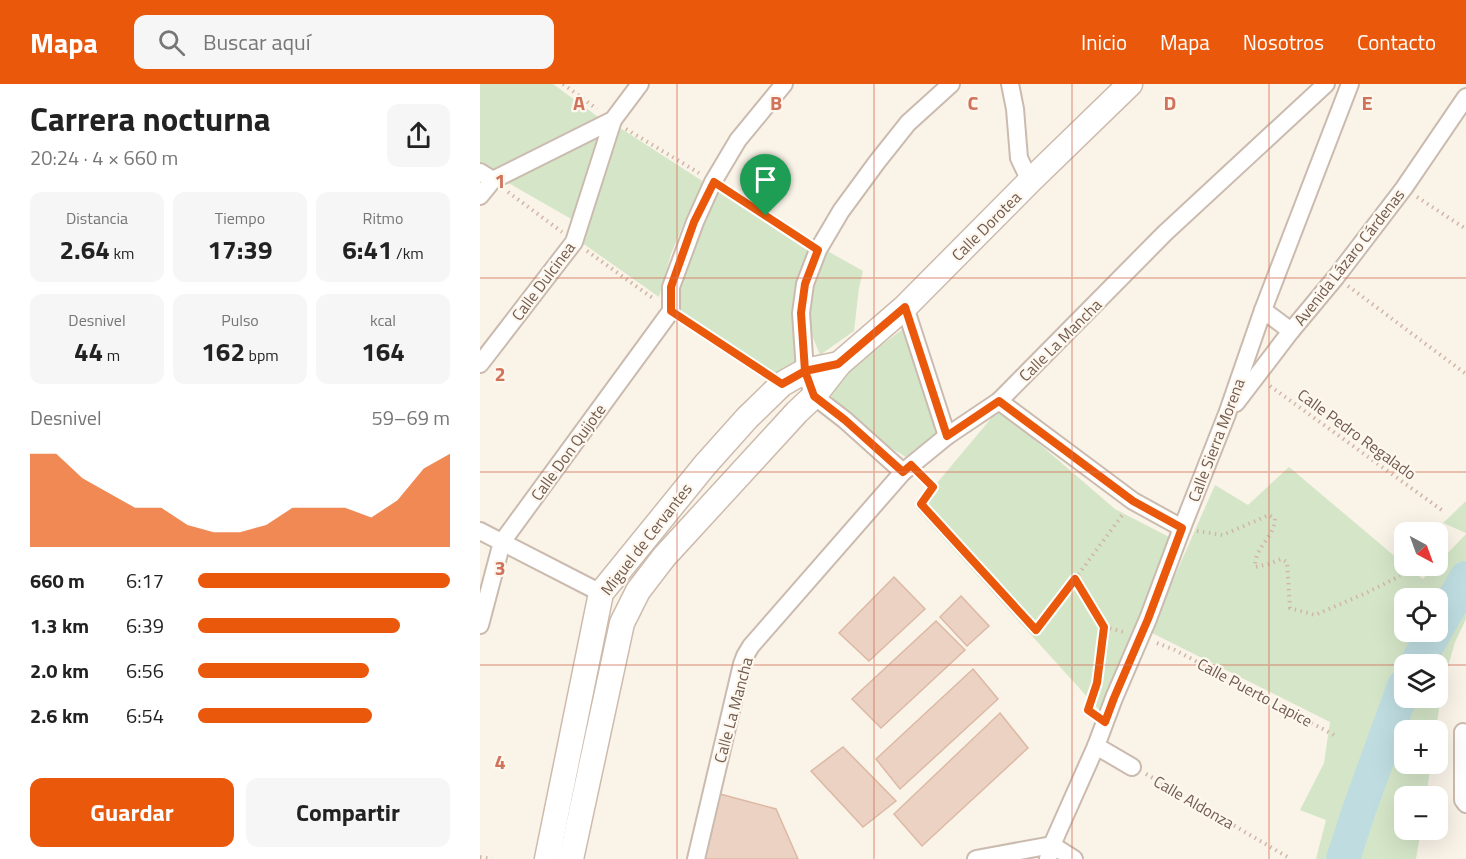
<!DOCTYPE html>
<html lang="es">
<meta charset="utf-8">
<style>
:root{--surface:#fff;--page:#f6f6f6;--text:#222;--muted:#767676;--accent:#ea580c}
body{margin:0;font-family:"Titillium Web",sans-serif;background:var(--page);color:var(--text);height:100vh;display:flex;flex-direction:column;font-size:22px;white-space:nowrap}
*{box-sizing:border-box;margin:0}
p{font-size:20px;color:var(--muted)}
.icon{flex:none;width:33px;height:33px;fill:none;stroke:currentColor;stroke-width:2;stroke-linecap:round;stroke-linejoin:round}
.map{position:relative;flex:1;overflow:hidden}
.drawer{display:flex;flex-direction:column;background:var(--surface);width:480px}
.drawer>*{flex:none}
.needle{width:39px;rotate:139deg}
.tools{position:absolute;left:914px;top:438px;display:grid;gap:12px}
.tools a{display:grid;place-items:center;width:54px;height:54px;border-radius:12px;background:var(--surface);box-shadow:0 6px 24px #0002;font-size:30px}
.pin{position:absolute;display:grid;place-items:center;width:51px;height:51px;color:#fff;margin:-62px -26px;border-radius:50% 50% 50% 0;rotate:-45deg;box-shadow:0 0 6px #0007}
.pin .icon{rotate:45deg}
.round{display:grid;place-items:center;flex:none;width:63px;height:63px;border-radius:12px;background:var(--page)}
.headline{display:flex;align-items:center;justify-content:space-between;height:102px;padding:0 30px}
h1{font-size:33px;font-weight:700;line-height:45px}
.figures{display:grid;grid-template-columns:repeat(3,1fr);gap:9px;height:102px;padding:6px 30px}
.figures div{display:grid;align-content:center;border-radius:12px;background:var(--page);text-align:center}
.figures b{font-size:26px;font-weight:700}
.figures small{font-size:16px;font-weight:400}
.figures p{font-size:16px}
.chart{height:168px;padding:12px 30px}
.chart p{display:flex;justify-content:space-between}
.chart svg{width:100%;height:108px;margin-top:6px;fill:var(--accent);opacity:.7}
.primary-button{display:flex;gap:12px;margin-top:auto;padding:12px 30px}
.primary-button a{flex:1;height:69px;border-radius:12px;background:var(--accent);color:#fff;font-size:24px;font-weight:700;line-height:69px;text-align:center}
.primary-button a+a{background:var(--page);color:var(--text)}
ul{padding:0 30px;list-style:none;font-size:20px}
li{display:grid;grid-template-columns:96px 72px 1fr;align-items:center;height:45px}
li i{height:15px;border-radius:8px;background:var(--accent)}
header{display:flex;align-items:center;gap:36px;box-sizing:border-box;height:84px;padding:0 30px;background:var(--accent);color:#fff}
header strong{font-size:28px}
nav{display:flex;gap:33px;margin-inline-start:auto;font-size:21px}
.search{width:420px;height:54px;background:var(--page);display:flex;align-items:center;gap:15px;box-sizing:border-box;padding:0 21px;border-radius:12px;color:var(--muted);font-size:22px}
main{display:flex;flex:1;min-height:0}
.map>svg:first-child{display:block}
.green{fill:#d5e6c8;fill-rule:evenodd}
.lines{fill:none;stroke-linecap:round;stroke-linejoin:round}
.river{stroke:#bfdde1;stroke-width:34}
.building{fill:#ecd2c3;stroke:#ddb9a5;stroke-width:1.5}
.street-casing{stroke:#cbbbaf;stroke-width:20}
.secondary-casing{stroke:#cdbbad;stroke-width:27}
.path{stroke:#d1b6a6;stroke-width:4;stroke-dasharray:1.5 4.5;stroke-linecap:butt}
.street{stroke:#fff;stroke-width:16}
.secondary{stroke:#fff;stroke-width:24}
.route-casing{stroke:#fff;stroke-width:12}
.route{stroke:#ea580c;stroke-width:8}
.grid{fill:none;stroke:#d1725b;stroke-width:1.5;stroke-opacity:0.55}
.labels{text-anchor:middle;stroke-width:4.5;stroke-linejoin:round;paint-order:stroke}
.street-label{font-size:16px;fill:#715a4f;stroke:#fdf7ee}
.grid-label{font-size:20px;text-anchor:middle;font-weight:bold;fill:#d1725b;stroke:#fdf7ee;stroke-width:4.5;stroke-linejoin:round;paint-order:stroke}
</style>
<header>
<strong>Mapa</strong>
<div class="search"><svg class="icon" aria-label="search" viewBox="0 0 24 24"><circle cx="10" cy="10" r="6"/><path d="M15 15l6 6"/></svg>Buscar aquí</div>
<nav><a>Inicio</a><a>Mapa</a><a>Nosotros</a><a>Contacto</a></nav>
</header>
<main>
<section class="drawer">
<div class="headline"><div><h1>Carrera nocturna</h1><p>20:24 · 4 × 660 m</p></div><a class="round"><svg class="icon" aria-label="share" viewBox="0 0 24 24"><path d="M12 15V3M7 8l5-5 5 5M5 13v7h14v-7"/></svg></a></div>
<div class="figures">
<div><p>Distancia</p><b>2.64<small> km</small></b></div>
<div><p>Tiempo</p><b>17:39</b></div>
<div><p>Ritmo</p><b>6:41<small> /km</small></b></div>
</div>
<div class="figures">
<div><p>Desnivel</p><b>44<small> m</small></b></div>
<div><p>Pulso</p><b>162<small> bpm</small></b></div>
<div><p>kcal</p><b>164</b></div>
</div>
<div class="chart"><p><span>Desnivel</span>59–69 m</p>
<svg viewBox="0 0 160 44" preserveAspectRatio="none"><path d="M0 44V6L10 6L20 16L30 22L40 28L50 28L60 35L70 38L80 38L90 35L100 28L110 28L120 28L130 32L140 25L150 12L160 6V44z"/></svg>
</div>
<ul>
<li><b>660 m</b>6:17<i style="width:100%"></i></li>
<li><b>1.3 km</b>6:39<i style="width:80%"></i></li>
<li><b>2.0 km</b>6:56<i style="width:68%"></i></li>
<li><b>2.6 km</b>6:54<i style="width:69%"></i></li>
</ul>
<div class="primary-button"><a>Guardar</a><a>Compartir</a></div>
</section>
<div class="map">
<svg width="986" height="775" viewBox="0 0 986 775">
<rect width="100%" height="100%" fill="#faf3e8"/>
<g class="green">
<path d="M 0,0 L 73,0 L 121,35 L 13,89 L 0,81 Z"/>
<path d="M 137,42 L 227,100 L 208,129 L 191,170 L 179,213 L 101,158 Z"/>
<path d="M 125,47 L 100,140 L 23,96 Z"/>
<path d="M 237,107 L 330,168 L 315,242 L 316,285 L 296,291 L 199,228 L 197,205 L 218,147 Z"/>
<path d="M 344,165 L 383,187 L 379,204 L 374,247 L 340,271 L 331,249 L 331,214 Z"/>
<path d="M 424,244 L 461,349 L 426,373 L 397,356 L 355,319 L 351,311 L 361,292 Z"/>
<path d="M 519,325 L 635,425 L 693,455 L 620,627 L 436,424 Z"/>
<path d="M 809,383 L 924,480 L 924,482 L 926,482 L 943,495 L 986,450 L 986,535 L 975,558 L 962,604 L 956,646 L 924,646 L 924,680 L 951,680 L 946,712 L 924,712 L 924,746 L 941,746 L 936,775 L 836,775 L 846,736 L 820,726 L 844,679 L 850,638 L 670,548 L 735,401 L 768,421 ZM 924,514 L 957,514 L 957,548 L 924,548 ZM 924,580 L 957,580 L 957,614 L 924,614 Z"/>
<path d="M 986,417 L 986,449 L 963,439 Z"/>
</g>
<g class="lines">
<g class="river">
<path d="M 957,544 L 986,494"/>
<path d="M 936,580 L 955,548"/>
<path d="M 863,775 L 879,726 L 924,602"/>
</g>
</g>
<g class="building">
<path d="M 414,493 L 445,525 L 389,577 L 359,549 Z"/>
<path d="M 481,512 L 509,542 L 487,562 L 460,533 Z"/>
<path d="M 456,537 L 485,566 L 401,644 L 372,615 Z"/>
<path d="M 493,585 L 518,615 L 420,705 L 396,675 Z"/>
<path d="M 520,629 L 548,664 L 442,762 L 414,730 Z"/>
<path d="M 363,663 L 416,717 L 383,743 L 331,687 Z"/>
<path d="M 240,710 L 296,725 L 318,775 L 224,775 Z"/>
</g>
<g class="lines">
<defs>
<g id="street">
<path d="M 530,0 L 535,25 L 539,74 L 550,97"/>
<path d="M 0,88 L 13,96"/>
<path d="M 0,112 L 13,96 L 133,36 L 160,0"/>
<path d="M 425,223 L 467,352"/>
<path d="M 783,226 L 811,247"/>
<path d="M 0,280 L 94,158 L 133,36"/>
<path d="M 519,317 L 653,417 L 702,444"/>
<path d="M 756,319 L 811,247 L 856,193 L 924,104 L 986,13"/>
<path d="M 423,388 L 365,336 L 334,312 L 325,287 L 321,229 L 325,200 L 338,166 L 361,127 L 397,78 L 428,39 L 471,0"/>
<path d="M 0,447 L 121,509"/>
<path d="M 0,541 L 22,458 L 191,227 L 191,203 L 215,138 L 233,98 L 258,56 L 304,0"/>
<path d="M 986,649 L 983,648 L 983,716 L 986,720"/>
<path d="M 616,662 L 652,683"/>
<path d="M 216,775 L 262,580 L 265,572 L 271,562 L 423,388 L 467,352 L 519,317 L 685,149 L 846,0"/>
<path d="M 496,775 L 572,761 L 594,775"/>
<path d="M 568,775 L 572,761 L 616,662 L 634,614 L 668,535 L 702,444 L 747,330 L 783,226 L 870,0"/>
</g>
<g id="secondary">
<path d="M 67,775 L 121,509 L 225,381 L 267,334 L 302,300 L 325,287 L 359,280"/>
<path d="M 91,775 L 142,539 L 158,507 L 184,473 L 317,328 L 334,312 L 359,280 L 425,223 L 550,97 L 650,0"/>
</g>
</defs>
<use href="#street" class="street-casing"/>
<use href="#secondary" class="secondary-casing"/>
<g class="path">
<path d="M 83,0 L 117,25"/>
<path d="M 146,45 L 219,89"/>
<path d="M 246,106 L 325,158"/>
<path d="M 28,108 L 82,148"/>
<path d="M 937,113 L 986,145"/>
<path d="M 107,167 L 174,215"/>
<path d="M 868,202 L 986,290"/>
<path d="M 205,236 L 284,288"/>
<path d="M 790,302 L 963,427"/>
<path d="M 442,392 L 453,403 L 441,420 L 556,546 L 595,495"/>
<path d="M 717,447 L 743,451 L 789,431 L 795,434 C 795,453 774,463 775,483 L 789,480 L 801,475 L 807,478 L 810,524 L 835,531 L 886,509 L 920,492"/>
<path d="M 624,543 L 644,548"/>
<path d="M 677,559 L 695,566 L 854,651"/>
<path d="M 611,628 L 608,626 L 617,599 L 624,543 L 595,495 L 643,430"/>
<path d="M 666,690 L 811,775"/>
<path d="M 0,773 L 12,775"/>
</g>
<use href="#street" class="street"/>
<use href="#secondary" class="secondary"/>
</g>
<g class="lines">
<defs>
<path id="route" d="M 286,132 L 338,166 L 325,200 L 321,229 L 325,287 L 334,312 L 365,336 L 423,388 L 431,381 L 453,403 L 441,420 L 556,546 L 595,495 L 624,543 L 617,599 L 608,626 L 625,638 L 634,614 L 668,535 L 702,444 L 653,417 L 519,317 L 467,352 L 425,223 L 358,280 L 325,287 L 302,300 L 191,227 L 191,203 L 214,138 L 234,98 L 286,132"/>
</defs>
<use href="#route" class="route-casing"/>
<use href="#route" class="route"/>
</g>
<path class="grid" d="M 197,0 L 197,775M 394,0 L 394,775M 592,0 L 592,775M 789,0 L 789,775M 0,194 L 986,194M 0,388 L 986,388M 0,581 L 924,581M 957,581 L 986,581"/>
<g class="labels">
<g class="street-label">
<text transform="translate(506 142) rotate(-45)" y="6">Calle Dorotea</text>
<text transform="translate(869 173) rotate(-52)" y="6">Avenida Lázaro Cárdenas</text>
<text transform="translate(63 197) rotate(-53)" y="6">Calle Dulcinea</text>
<text transform="translate(580 256) rotate(-45)" y="6">Calle La Mancha</text>
<text transform="translate(877 350) rotate(36)" y="6">Calle Pedro Regalado</text>
<text transform="translate(736 356) rotate(-69)" y="6">Calle Sierra Morena</text>
<text transform="translate(88 368) rotate(-54)" y="6">Calle Don Quijote</text>
<text transform="translate(166 455) rotate(-52)" y="6">Miguel de Cervantes</text>
<text transform="translate(775 608) rotate(28)" y="6">Calle Puerto Lapice</text>
<text transform="translate(253 626) rotate(-75)" y="6">Calle La Mancha</text>
<text transform="translate(714 718) rotate(30)" y="6">Calle Aldonza</text>
</g>
</g>
<g class="grid-label">
<text x="99" y="26">A</text>
<text x="296" y="26">B</text>
<text x="493" y="26">C</text>
<text x="690" y="26">D</text>
<text x="887" y="26">E</text>
<text x="20" y="104">1</text>
<text x="20" y="297">2</text>
<text x="20" y="491">3</text>
<text x="20" y="685">4</text>
</g>
</svg>
<div class="tools">
<a><svg class="needle" viewBox="-14 -14 28 28"><path d="M0-13l5 13h-10z" fill="#e53935"/><path d="M0 13l5-13h-10z" fill="#767676"/></svg></a>
<a><svg class="icon" aria-label="locate" viewBox="0 0 24 24"><circle cx="12" cy="12" r="6"/><path d="M12 2v4M12 18v4M2 12h4M18 12h4"/></svg></a>
<a><svg class="icon" aria-label="layers" viewBox="0 0 24 24"><path d="M12 4l9 5-9 5-9-5zM3 14l9 5 9-5"/></svg></a>
<a>+</a>
<a>−</a>
</div>
<div class="pin" style="left:286px;top:132px;background:#1e9e55"><svg class="icon" aria-label="arrive" viewBox="0 0 24 24"><path d="M6 21V4h12l-3 4 3 4H6"/></svg></div>
</div>
</main>
